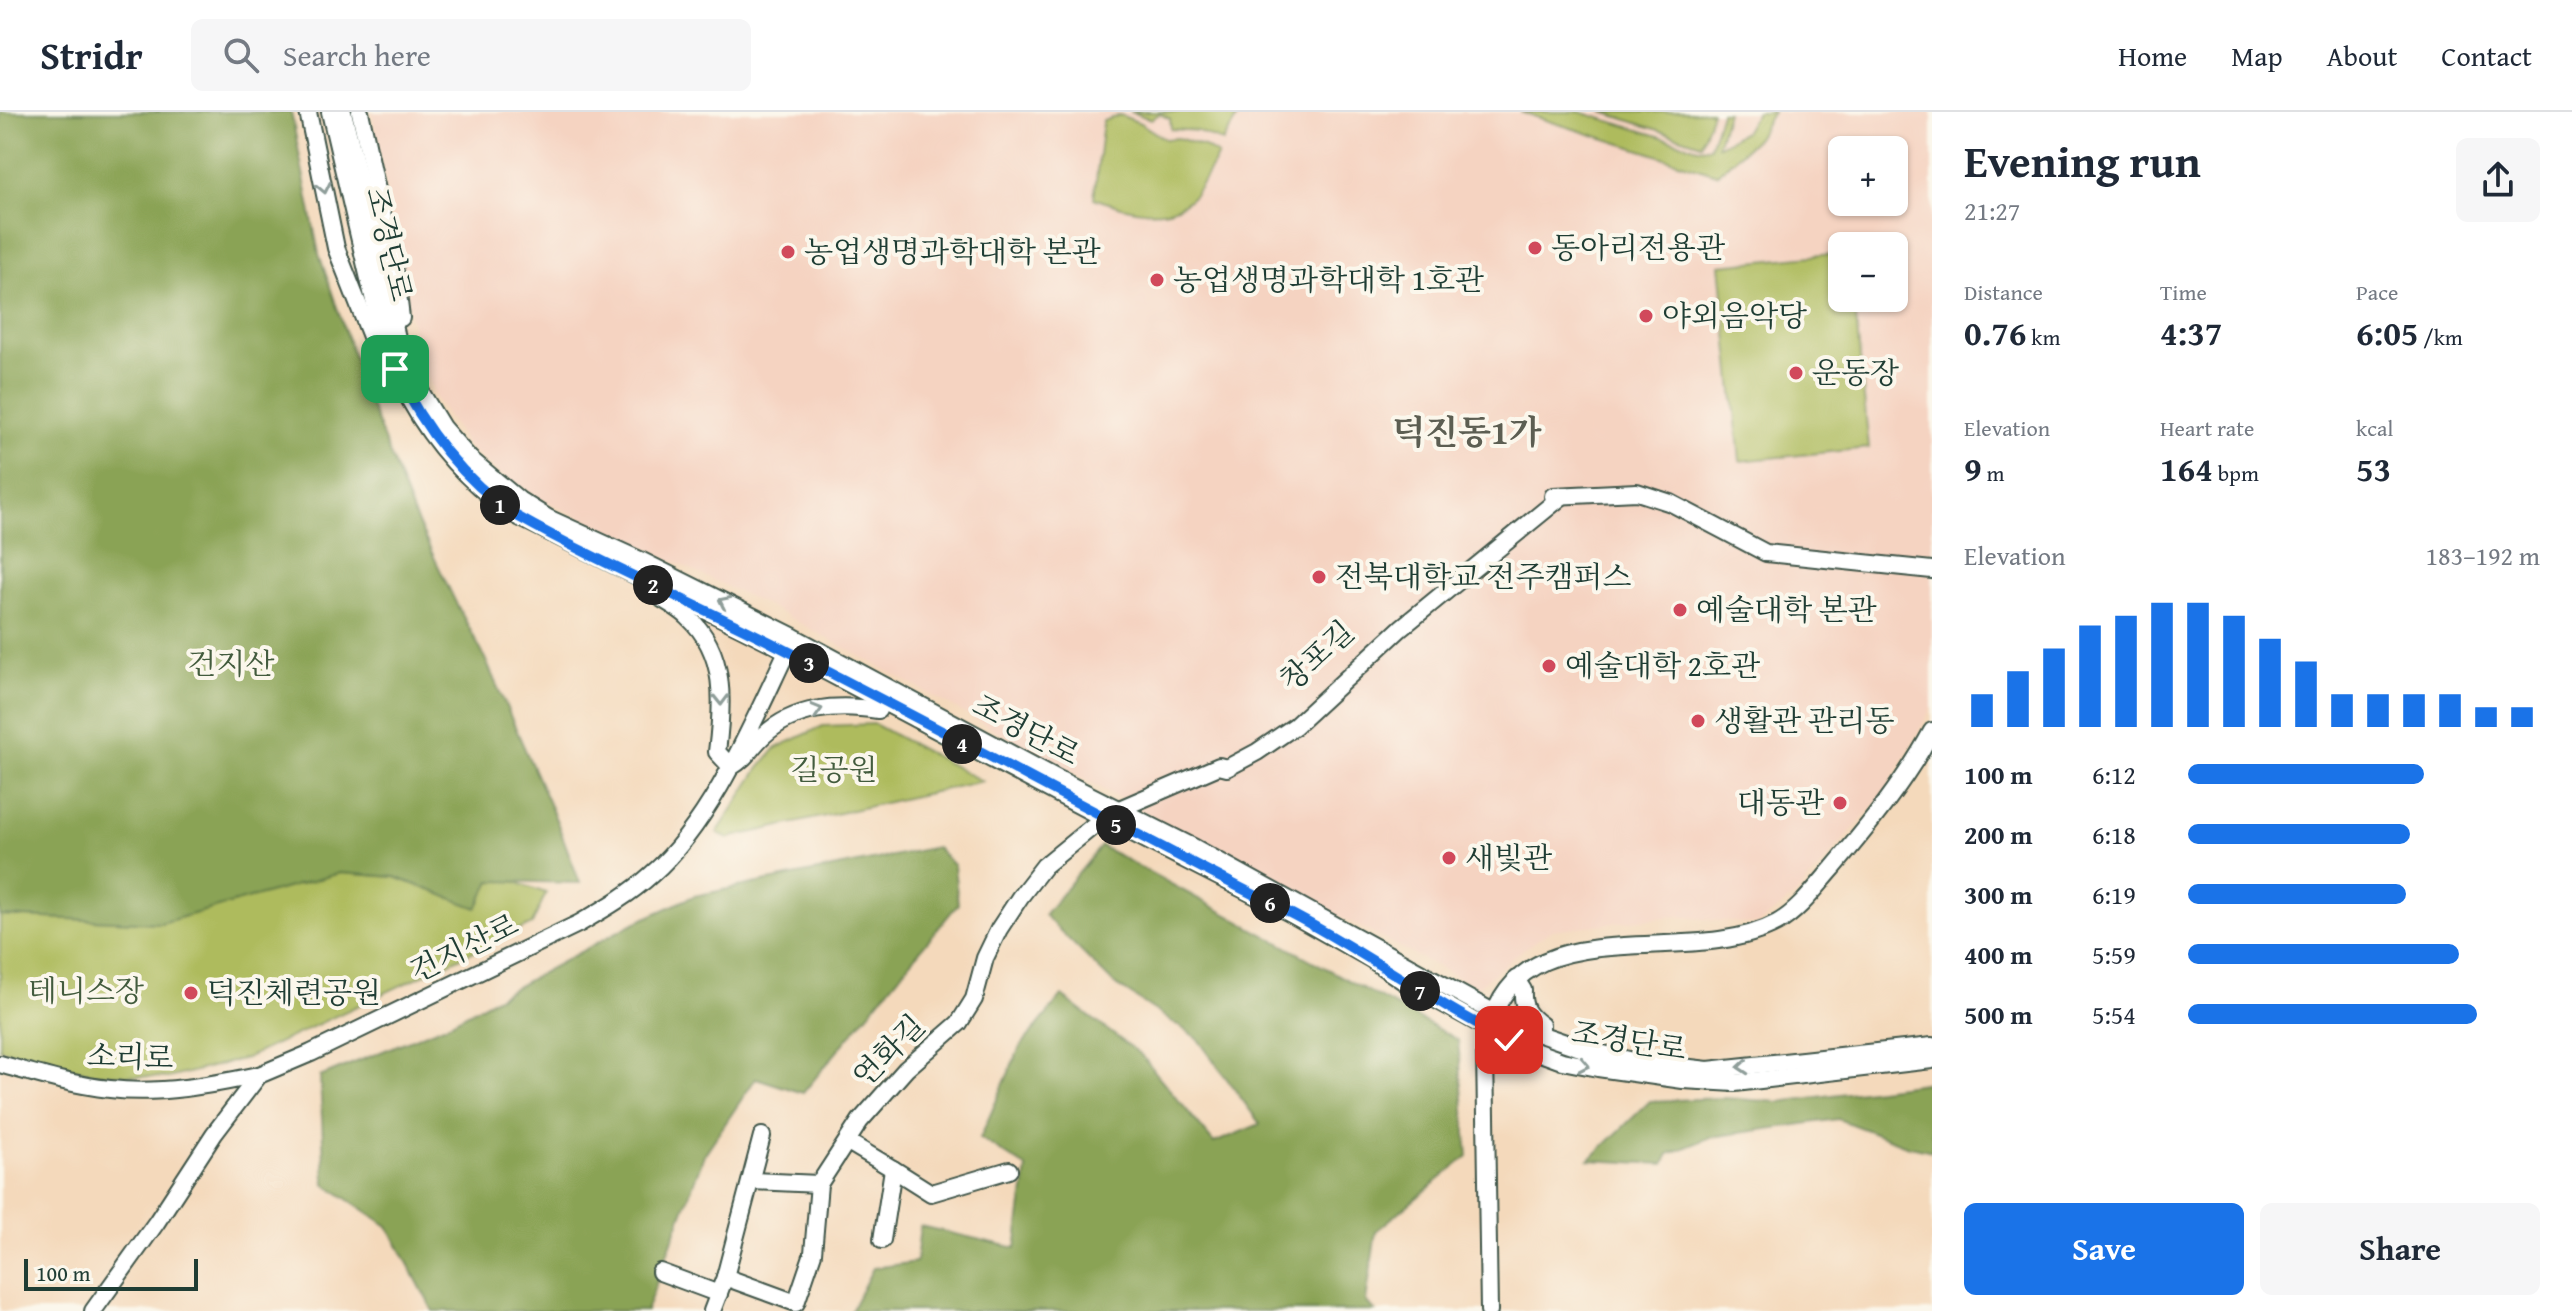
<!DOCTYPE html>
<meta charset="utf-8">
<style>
:root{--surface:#fff;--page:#f6f6f7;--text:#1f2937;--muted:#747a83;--line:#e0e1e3;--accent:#1a73e8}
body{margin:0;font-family:"Gentium Book Plus","Noto Serif KR",serif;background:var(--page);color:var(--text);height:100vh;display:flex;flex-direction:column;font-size:30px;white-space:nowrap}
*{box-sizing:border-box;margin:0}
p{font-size:26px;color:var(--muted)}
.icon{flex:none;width:44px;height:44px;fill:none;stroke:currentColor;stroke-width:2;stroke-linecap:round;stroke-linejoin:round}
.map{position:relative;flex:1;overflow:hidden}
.panel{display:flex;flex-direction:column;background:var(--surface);width:640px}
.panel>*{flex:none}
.fabs{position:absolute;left:1828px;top:24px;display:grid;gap:16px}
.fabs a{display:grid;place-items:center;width:80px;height:80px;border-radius:12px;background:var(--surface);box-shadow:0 2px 6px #0004;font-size:40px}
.scale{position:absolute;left:24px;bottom:20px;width:174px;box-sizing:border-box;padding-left:8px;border:4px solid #1f3d34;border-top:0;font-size:22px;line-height:28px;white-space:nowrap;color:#1f3d34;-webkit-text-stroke:6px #fbf7ec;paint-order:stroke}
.pin{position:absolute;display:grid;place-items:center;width:68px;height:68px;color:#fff;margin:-34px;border-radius:16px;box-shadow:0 4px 12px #0006}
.km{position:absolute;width:40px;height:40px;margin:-20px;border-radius:50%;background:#222;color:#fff;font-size:22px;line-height:40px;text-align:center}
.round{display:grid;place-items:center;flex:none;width:84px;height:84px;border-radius:12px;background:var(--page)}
.summary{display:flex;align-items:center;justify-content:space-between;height:136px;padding:0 32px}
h1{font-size:44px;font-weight:800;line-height:60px}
.metrics{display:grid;grid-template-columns:repeat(3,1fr);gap:12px;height:136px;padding:8px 32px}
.metrics div{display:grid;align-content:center}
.metrics b{font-size:34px;font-weight:800}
.metrics small{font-size:22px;font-weight:400}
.metrics p{font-size:22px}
.chart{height:224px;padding:16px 32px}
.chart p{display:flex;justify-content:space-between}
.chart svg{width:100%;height:144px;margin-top:8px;stroke:var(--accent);stroke-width:6}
.primary-button{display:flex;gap:16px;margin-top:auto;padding:16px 32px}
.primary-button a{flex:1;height:92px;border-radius:12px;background:var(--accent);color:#fff;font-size:32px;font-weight:800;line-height:92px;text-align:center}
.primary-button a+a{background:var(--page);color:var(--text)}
ul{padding:0 32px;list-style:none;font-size:26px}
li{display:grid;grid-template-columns:128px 96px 1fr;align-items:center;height:60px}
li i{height:20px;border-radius:10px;background:var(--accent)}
header{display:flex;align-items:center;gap:48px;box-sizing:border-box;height:112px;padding:0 40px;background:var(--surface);border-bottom:2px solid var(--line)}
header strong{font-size:38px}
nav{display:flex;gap:44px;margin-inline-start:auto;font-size:28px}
.search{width:560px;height:72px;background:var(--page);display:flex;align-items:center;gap:20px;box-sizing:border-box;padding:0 28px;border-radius:12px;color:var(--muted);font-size:30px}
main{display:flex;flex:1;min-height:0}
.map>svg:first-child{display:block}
.built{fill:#f5d3c1;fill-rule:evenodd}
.green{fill:#aebb5d;stroke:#667c48;stroke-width:2}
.forest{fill:#8aa354;stroke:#547044;stroke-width:2}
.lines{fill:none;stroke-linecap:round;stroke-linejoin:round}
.minor-casing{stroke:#3f5448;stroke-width:20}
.minor{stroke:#fff;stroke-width:16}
.oneway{stroke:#8f9e9a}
.route-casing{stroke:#fff;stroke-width:16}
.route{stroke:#1a73e8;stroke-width:10}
.poi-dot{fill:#d1495b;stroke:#fbf7ec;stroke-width:3}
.labels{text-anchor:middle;stroke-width:8;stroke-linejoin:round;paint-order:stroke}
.street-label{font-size:30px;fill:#1f3d34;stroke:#fbf7ec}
.poi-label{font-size:30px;fill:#1f3d34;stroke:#fbf7ec;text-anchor:start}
.park-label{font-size:30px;fill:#435c3e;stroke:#fbf7ec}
.quarter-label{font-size:34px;font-weight:bold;fill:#5c5e52;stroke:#fbf7ec}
</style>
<header>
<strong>Stridr</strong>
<div class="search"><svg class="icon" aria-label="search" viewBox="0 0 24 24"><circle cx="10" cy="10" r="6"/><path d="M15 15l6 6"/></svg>Search here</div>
<nav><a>Home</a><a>Map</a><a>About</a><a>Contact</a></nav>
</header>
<main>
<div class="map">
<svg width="1932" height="1199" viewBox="0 0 1932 1199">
<rect width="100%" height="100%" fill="#fbf7ec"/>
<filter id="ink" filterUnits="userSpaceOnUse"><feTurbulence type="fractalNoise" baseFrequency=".0125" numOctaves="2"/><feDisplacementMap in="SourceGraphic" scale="16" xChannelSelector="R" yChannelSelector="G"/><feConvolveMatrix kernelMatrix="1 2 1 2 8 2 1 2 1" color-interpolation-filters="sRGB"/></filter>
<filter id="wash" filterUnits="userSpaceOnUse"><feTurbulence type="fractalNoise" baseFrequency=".006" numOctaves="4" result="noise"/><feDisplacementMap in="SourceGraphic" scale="32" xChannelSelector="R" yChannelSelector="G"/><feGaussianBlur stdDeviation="1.8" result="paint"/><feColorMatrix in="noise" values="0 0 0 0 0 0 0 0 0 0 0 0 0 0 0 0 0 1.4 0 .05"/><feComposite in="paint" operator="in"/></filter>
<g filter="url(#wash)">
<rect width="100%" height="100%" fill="#f4d9bb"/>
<path class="built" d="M 372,0 L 1932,0 L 1932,595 L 1886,679 L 1796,783 L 1758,813 L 1676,804 L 1552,818 L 1521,839 L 1477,875 L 1287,778 L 772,496 L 539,386 L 497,360 L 467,334 L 435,285 L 415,230 ZM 1842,38 L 1894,38 L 1894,90 L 1842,90 ZM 1842,134 L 1894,134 L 1894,186 L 1842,186 Z"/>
<g class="green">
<path d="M 1130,0 L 1240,0 L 1223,30 L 1198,19 L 1171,17 L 1170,7 L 1160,2 L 1151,7 Z"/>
<path d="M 1520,0 L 1580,0 L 1698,36 L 1710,35 L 1721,0 L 1727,0 L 1717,34 L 1744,20 L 1757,0 L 1773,0 L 1757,26 L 1717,62 Z"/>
<path d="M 1603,0 L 1712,0 L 1701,32 Z"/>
<path d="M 1120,3 L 1140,11 L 1165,27 L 1178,26 L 1203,34 L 1218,43 C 1210,57 1202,74 1191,86 C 1166,110 1123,97 1094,86 L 1103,9 Z"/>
<path d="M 1842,141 L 1842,186 L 1854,186 L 1869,336 L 1740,349 L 1720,153 Z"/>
<path d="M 874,612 L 982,669 L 728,726 L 717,721 L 759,656 L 776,636 L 823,614 Z"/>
<path d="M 340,761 L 395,765 L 476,795 L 490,769 L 513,769 L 546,781 L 532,812 L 246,946 L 168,966 L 91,961 L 0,937 L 0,804 L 161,811 Z"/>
</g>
<g class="forest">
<path d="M 0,0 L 291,0 L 319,142 L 368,287 L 413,401 L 456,491 L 483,542 L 557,710 L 580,771 L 491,769 L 477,796 L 395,765 L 340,761 L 161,811 L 0,804 Z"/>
<path d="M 1101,734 L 1458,928 L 1468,1044 L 1376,1119 L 1366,1190 L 1375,1199 L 851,1199 L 873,1156 L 916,1150 L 920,1114 L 1016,1136 L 1027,1056 L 980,1026 L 1020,935 L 1062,884 L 1141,943 L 1214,1031 L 1260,1012 L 1197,926 L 1113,871 L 1044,803 Z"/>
<path d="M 936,735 L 954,754 L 958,792 L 803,981 L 756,966 L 704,1043 L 646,1199 L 433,1199 L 388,1114 L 325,1072 L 320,965 L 446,913 L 630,813 L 694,784 Z"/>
<path d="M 1932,970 L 1932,1039 L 1906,1033 L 1838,1007 L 1711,1025 L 1669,1042 L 1664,1052 L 1589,1048 L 1650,989 L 1724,986 L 1779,990 Z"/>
</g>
</g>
<g filter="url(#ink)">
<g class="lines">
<defs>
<g id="minor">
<path d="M 308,0 L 336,136 L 372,227 L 386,232"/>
<path d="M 330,0 L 383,227 C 394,247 400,270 411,290 C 436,335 473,374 515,403 L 772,531 L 1103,706 L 1288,800 L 1371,847 L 1406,871 L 1518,933 L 1562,949 L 1598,956 L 1683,968 L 1735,971 L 1932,948"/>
<path d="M 343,0 L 398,230 L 420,279 L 442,315 L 470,347 L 519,388 L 548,406 L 640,448 L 794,525 L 1060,668 L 1195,736 L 1522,916 L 1586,938 L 1638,950 L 1708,958 L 1932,934"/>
<path d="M 360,0 L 396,165 L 401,206"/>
<path d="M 1553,384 L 1637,380 L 1671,391 L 1766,441 L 1932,458"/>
<path d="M 662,487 C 670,492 681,498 688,505 C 727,541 723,592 717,640 L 731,655 C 748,645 750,636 763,624 C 795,594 837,592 878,598 L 882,589"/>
<path d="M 1516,867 L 1523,878 C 1522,895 1527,903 1541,913 L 1539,922"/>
<path d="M 0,952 C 36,962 72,973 110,977 C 159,983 211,973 259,963"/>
<path d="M 848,1030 L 893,1057 L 882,1128"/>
<path d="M 893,1057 L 931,1081 L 1009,1058"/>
<path d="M 751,1069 L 819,1072"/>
<path d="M 660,1160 L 719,1182"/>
<path d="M 725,1165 L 796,1191 L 813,1141 L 819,1072 L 860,1009 L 906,957 L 959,911 L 974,887 L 985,846 L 999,817 L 1020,785 L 1044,754 L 1103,706 L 1117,698 L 1219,654 L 1227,656 L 1257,640 L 1295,614 L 1401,516 L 1561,385"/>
<path d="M 93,1199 L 156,1111 L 214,1022 L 259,963 L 311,941 L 580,811 C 606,796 630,782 652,762 C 714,708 755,605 791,531"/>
<path d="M 712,1199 L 725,1165 L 762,1024"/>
<path d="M 1489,1199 L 1485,939 C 1504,783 1682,862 1777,811 C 1798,800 1817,774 1833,756 C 1870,712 1905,669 1932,619"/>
</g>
</defs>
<use href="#minor" class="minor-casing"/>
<use href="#minor" class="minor"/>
</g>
<defs><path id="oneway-chevron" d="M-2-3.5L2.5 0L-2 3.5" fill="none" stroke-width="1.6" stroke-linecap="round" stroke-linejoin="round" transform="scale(2)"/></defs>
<g class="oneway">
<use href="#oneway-chevron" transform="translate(324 76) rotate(78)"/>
<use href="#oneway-chevron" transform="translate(724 490) rotate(-154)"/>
<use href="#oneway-chevron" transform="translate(721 588) rotate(89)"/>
<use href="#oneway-chevron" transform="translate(817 598) rotate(-16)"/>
<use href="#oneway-chevron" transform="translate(1584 953) rotate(11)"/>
<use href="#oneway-chevron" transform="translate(1743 955) rotate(175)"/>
</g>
</g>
<g class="lines" filter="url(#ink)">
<defs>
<path id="route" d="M 395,257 C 423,316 461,366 515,403 C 598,450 685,487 770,530 C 942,617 1112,711 1284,798 C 1362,837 1431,890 1509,928"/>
</defs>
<use href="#route" class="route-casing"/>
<use href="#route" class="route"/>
</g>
<g class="poi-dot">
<circle cx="1535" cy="136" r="8"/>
<circle cx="788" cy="140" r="8"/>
<circle cx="1157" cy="168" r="8"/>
<circle cx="1646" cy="204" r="8"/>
<circle cx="1796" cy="261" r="8"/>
<circle cx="1319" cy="465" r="8"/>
<circle cx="1680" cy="498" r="8"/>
<circle cx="1549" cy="554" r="8"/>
<circle cx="1698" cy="609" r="8"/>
<circle cx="1840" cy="691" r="8"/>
<circle cx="1449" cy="746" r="8"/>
<circle cx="191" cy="881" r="8"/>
</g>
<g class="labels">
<g class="street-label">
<text transform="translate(389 132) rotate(77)" y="10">조경단로</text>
<text transform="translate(1317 544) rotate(-42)" y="10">창포길</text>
<text transform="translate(1026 618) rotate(28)" y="10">조경단로</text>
<text transform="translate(464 836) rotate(-26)" y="10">건지산로</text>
<text transform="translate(1629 929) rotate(9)" y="10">조경단로</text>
<text transform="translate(889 939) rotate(-45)" y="10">연화길</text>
<text transform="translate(130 945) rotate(2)" y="10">소리로</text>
</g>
<g class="poi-label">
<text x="1551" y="146">동아리전용관</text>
<text x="804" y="150">농업생명과학대학 본관</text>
<text x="1173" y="178">농업생명과학대학 1호관</text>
<text x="1662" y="214">야외음악당</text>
<text x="1812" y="271">운동장</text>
<text x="1335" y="475">전북대학교 전주캠퍼스</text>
<text x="1696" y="508">예술대학 본관</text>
<text x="1565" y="564">예술대학 2호관</text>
<text x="1714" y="619">생활관 관리동</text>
<text x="1824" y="701" text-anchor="end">대동관</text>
<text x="1465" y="756">새빛관</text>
<text x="207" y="891">덕진체련공원</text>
</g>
<g class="park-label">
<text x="231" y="562">건지산</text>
<text x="834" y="668">길공원</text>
<text x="86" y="889">테니스장</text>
</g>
<g class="quarter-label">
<text x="1467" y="332">덕진동1가</text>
</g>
</g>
</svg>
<div class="fabs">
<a>+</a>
<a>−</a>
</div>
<div class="scale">100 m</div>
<div class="pin" style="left:395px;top:257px;background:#1e9e55"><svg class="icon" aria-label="arrive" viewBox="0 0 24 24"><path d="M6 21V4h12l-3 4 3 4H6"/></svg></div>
<div class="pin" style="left:1509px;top:928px;background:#d93025"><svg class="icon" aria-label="check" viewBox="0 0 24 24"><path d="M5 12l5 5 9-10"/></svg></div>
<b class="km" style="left:500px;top:393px">1</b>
<b class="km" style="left:653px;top:473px">2</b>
<b class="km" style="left:809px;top:551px">3</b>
<b class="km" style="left:962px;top:632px">4</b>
<b class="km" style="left:1116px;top:713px">5</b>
<b class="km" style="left:1270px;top:791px">6</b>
<b class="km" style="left:1420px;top:879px">7</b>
</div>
<section class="panel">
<div class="summary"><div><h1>Evening run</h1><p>21:27</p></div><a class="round"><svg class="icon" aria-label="share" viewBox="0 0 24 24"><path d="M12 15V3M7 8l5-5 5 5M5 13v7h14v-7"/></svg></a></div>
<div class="metrics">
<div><p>Distance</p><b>0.76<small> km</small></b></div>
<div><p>Time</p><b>4:37</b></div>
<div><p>Pace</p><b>6:05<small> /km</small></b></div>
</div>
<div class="metrics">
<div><p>Elevation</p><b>9<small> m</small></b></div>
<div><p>Heart rate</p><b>164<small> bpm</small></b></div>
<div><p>kcal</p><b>53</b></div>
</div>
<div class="chart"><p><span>Elevation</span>183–192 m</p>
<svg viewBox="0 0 160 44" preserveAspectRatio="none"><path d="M5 44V34M15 44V27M25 44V20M35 44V13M45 44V10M55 44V6M65 44V6M75 44V10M85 44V17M95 44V24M105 44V34M115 44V34M125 44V34M135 44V34M145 44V38M155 44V38"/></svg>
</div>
<ul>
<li><b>100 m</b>6:12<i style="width:67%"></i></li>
<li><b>200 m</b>6:18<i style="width:63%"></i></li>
<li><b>300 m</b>6:19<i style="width:62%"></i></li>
<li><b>400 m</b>5:59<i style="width:77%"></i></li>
<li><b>500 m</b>5:54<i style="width:82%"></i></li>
</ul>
<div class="primary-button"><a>Save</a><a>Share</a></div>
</section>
</main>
